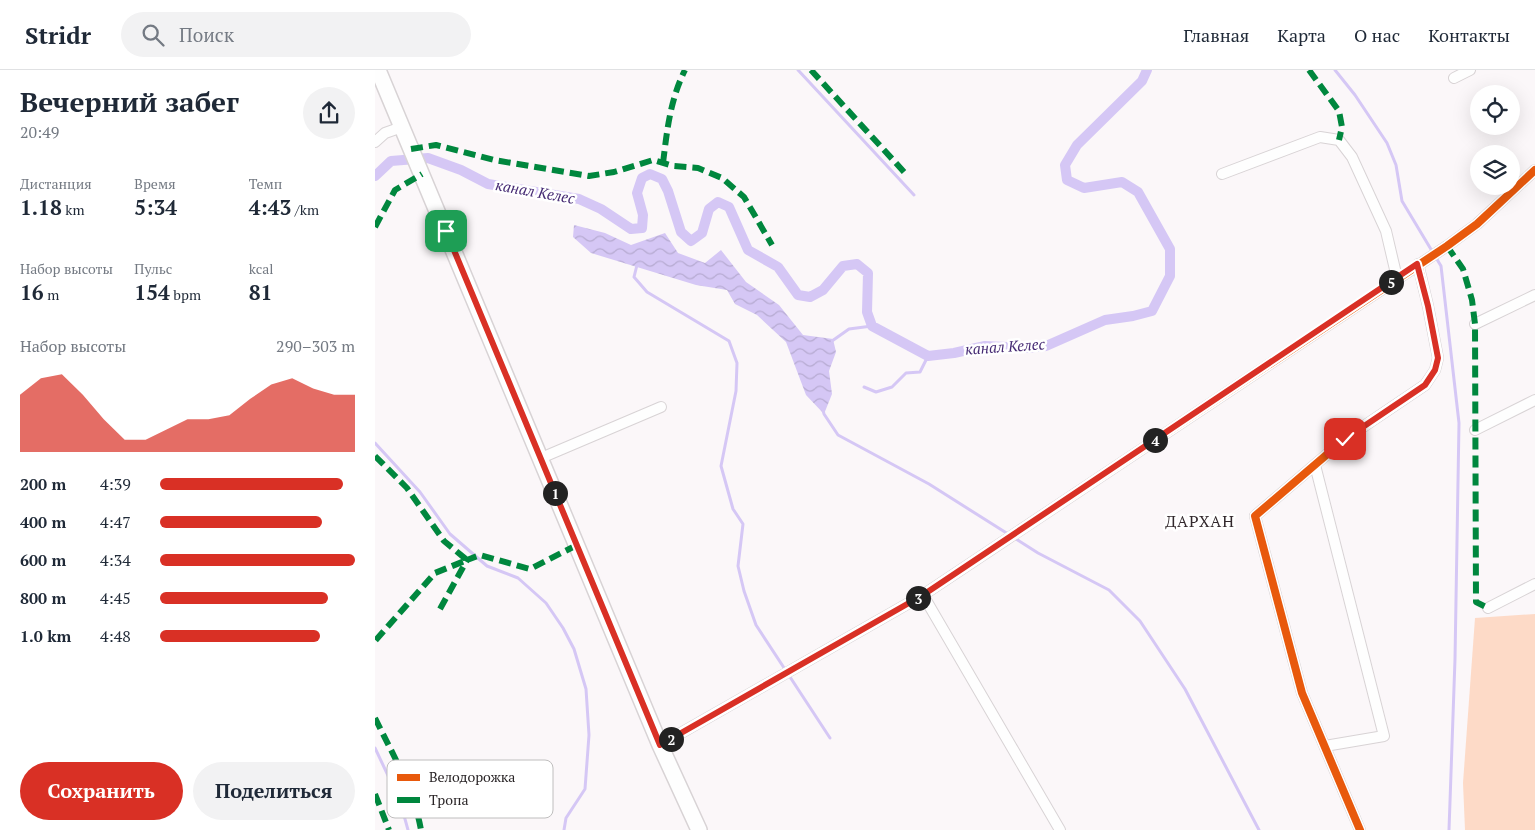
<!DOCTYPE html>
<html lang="ru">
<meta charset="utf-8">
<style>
:root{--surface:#fff;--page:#f2f2f3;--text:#1f2937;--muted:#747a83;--line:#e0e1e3;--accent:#d93025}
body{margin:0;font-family:"PT Serif",serif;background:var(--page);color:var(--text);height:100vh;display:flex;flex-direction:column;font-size:19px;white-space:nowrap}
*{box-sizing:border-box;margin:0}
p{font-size:16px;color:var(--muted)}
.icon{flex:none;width:28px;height:28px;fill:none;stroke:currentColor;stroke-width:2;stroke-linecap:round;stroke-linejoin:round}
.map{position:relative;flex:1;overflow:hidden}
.panel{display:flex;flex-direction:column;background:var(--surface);width:375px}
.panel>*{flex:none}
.fabs{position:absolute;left:1095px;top:15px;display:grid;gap:10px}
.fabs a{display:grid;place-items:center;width:50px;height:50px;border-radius:50%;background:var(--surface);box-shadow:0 5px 20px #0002;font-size:25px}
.pin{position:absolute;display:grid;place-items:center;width:42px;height:42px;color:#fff;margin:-21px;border-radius:10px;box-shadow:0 2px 8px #0006}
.km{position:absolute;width:25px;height:25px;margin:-12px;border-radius:50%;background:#222;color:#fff;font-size:14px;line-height:25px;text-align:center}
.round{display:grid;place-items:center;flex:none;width:52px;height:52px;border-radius:26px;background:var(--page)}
.overview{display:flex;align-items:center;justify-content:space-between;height:85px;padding:0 20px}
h1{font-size:28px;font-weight:600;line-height:38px}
.stats{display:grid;grid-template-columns:repeat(3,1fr);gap:8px;height:85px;padding:5px 20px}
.stats div{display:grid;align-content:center}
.stats b{font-size:21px;font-weight:600}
.stats small{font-size:14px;font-weight:400}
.stats p{font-size:14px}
.chart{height:140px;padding:10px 20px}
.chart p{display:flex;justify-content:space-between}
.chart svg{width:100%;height:90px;margin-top:5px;fill:var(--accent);opacity:.7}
.action{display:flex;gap:10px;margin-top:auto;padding:10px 20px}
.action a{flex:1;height:58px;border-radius:30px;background:var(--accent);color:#fff;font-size:20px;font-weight:600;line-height:58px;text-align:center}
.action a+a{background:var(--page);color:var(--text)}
ul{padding:0 20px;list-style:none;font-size:16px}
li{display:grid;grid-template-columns:80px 60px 1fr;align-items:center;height:38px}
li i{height:12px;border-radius:6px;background:var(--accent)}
header{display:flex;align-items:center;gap:30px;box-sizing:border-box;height:70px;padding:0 25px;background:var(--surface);border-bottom:1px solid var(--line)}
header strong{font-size:24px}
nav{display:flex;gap:28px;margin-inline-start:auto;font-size:18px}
.search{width:350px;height:45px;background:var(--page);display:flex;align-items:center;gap:12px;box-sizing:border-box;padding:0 18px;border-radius:28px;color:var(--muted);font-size:19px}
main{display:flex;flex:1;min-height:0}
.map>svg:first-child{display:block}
.green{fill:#fddac7}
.water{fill:url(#water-waves)}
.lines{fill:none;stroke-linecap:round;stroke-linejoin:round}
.stream{stroke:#d5c7f5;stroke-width:3}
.canal{stroke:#d5c7f5;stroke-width:10}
.minor-casing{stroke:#d8d3d5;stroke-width:12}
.primary-casing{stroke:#d8d3d5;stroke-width:18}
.minor{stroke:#fefefe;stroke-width:10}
.primary{stroke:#fefefe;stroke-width:15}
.quiet{stroke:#00873e;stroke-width:6;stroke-dasharray:12 6;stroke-linecap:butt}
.cycleway-casing{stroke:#fff;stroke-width:11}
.cycleway{stroke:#e8590c;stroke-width:8}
.route-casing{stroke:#fff;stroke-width:10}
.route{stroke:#d93025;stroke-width:6}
.labels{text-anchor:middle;stroke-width:5;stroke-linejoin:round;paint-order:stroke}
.water-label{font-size:15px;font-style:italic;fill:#462b74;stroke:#fff}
.quarter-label{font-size:16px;letter-spacing:1px;fill:#32282c;stroke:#fff}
.key{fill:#fff;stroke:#bfbebe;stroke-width:1}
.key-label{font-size:14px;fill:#2a2527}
</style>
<header>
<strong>Stridr</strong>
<div class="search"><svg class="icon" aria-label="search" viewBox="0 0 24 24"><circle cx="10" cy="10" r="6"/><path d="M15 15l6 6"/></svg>Поиск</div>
<nav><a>Главная</a><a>Карта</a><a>О нас</a><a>Контакты</a></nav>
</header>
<main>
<section class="panel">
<div class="overview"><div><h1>Вечерний забег</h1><p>20:49</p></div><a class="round"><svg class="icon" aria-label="share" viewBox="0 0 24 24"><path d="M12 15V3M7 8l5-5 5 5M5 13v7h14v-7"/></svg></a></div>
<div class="stats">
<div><p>Дистанция</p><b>1.18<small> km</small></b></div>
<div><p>Время</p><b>5:34</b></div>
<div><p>Темп</p><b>4:43<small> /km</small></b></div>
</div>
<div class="stats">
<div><p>Набор высоты</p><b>16<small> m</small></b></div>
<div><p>Пульс</p><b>154<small> bpm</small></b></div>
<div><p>kcal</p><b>81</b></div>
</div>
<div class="chart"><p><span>Набор высоты</span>290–303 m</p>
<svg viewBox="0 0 160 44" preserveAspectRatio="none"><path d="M0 44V16L10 8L20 6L30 16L40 28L50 38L60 38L70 33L80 28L90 28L100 26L110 18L120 11L130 8L140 13L150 16L160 16V44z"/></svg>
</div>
<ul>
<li><b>200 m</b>4:39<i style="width:94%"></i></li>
<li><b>400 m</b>4:47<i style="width:83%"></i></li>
<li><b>600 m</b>4:34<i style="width:100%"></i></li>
<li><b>800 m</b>4:45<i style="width:86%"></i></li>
<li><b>1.0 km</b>4:48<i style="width:82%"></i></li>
</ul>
<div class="action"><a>Сохранить</a><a>Поделиться</a></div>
</section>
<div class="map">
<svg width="1160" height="760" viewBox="0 0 1160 760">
<defs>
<pattern id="water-waves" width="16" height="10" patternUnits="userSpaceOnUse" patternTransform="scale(1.25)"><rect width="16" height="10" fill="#d5c7f5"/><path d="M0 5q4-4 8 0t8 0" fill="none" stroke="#b7abd2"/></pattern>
</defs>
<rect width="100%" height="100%" fill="#fbf7f9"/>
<path class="green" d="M 1160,544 L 1160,760 L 1090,760 L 1088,713 L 1100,548 Z"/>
<path class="water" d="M 199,155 L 230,163 L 256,175 L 290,163 L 303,183 L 330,193 L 346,180 L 371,212 L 404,235 L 428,265 L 458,269 L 461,282 L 454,301 L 457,324 L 449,344 L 431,325 L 411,272 L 382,245 L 360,234 L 352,220 L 321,215 L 216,183 L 198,167 Z"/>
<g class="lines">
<g class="stream">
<path d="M 423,0 L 539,125"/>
<path d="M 960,0 L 980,25 L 1012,73 L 1021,95 L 1027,131 L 1066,196 L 1084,353 L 1080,589 L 1074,760"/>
<path d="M 262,195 L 259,207 L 272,222 L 354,271 L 362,293 L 361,321 L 346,396 L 358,439 L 368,454 L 363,496 L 369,521 L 381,555 L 455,668"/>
<path d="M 457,271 L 474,259 L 497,256"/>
<path d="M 489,317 L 501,322 L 517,317 L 531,303 L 545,302 L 553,286"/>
<path d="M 448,340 L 449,344 L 463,365 L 554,414 L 663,483 L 734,520 L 765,551 L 810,619 L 884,760"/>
<path d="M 0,373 L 45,422 L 75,464 L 112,496 L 143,508 L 171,533 L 188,558 L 199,579 L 211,619 L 214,665 L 210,719 L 191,748 L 189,760"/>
<path d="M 0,678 L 25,731 L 33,760"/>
</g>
<path class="canal" d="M 0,106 L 16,91 L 53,88 L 86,100 L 113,114 L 204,129 L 226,139 L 256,159 L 267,158 L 268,145 L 262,123 L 267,108 L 275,104 L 287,109 L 293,121 L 306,162 L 316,171 L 327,163 L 334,139 L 343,132 L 354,137 L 373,180 L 403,197 L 423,225 L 435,227 L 448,220 L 468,196 L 482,194 L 493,203 L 492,242 L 497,256 L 553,286 L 579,283 L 610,276 L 651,278 L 671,276 L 730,250 L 758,246 L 777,241 L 795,206 L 795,179 L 763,122 L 747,112 L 709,118 L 692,110 L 690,95 L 702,75 L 767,11 L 772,0"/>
<defs>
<g id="minor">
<path d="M 1079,8 L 1095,0"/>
<path d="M 0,72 L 10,63 L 27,57"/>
<path d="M 847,104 L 945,67 L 964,70 L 977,87 L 1011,161 L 1022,208"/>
<path d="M 1100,254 L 1160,225"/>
<path d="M 1100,360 L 1160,330"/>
<path d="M 166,388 L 286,337"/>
<path d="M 940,395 L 1009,666 L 950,676"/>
<path d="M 548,525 L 685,760"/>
<path d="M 1113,538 L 1160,514"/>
<path d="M 285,675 L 548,525 L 1072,176 L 1102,154 L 1160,100"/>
<path d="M 985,760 L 927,623 L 880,446 L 970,369 L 1050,315 L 1060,300 L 1063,288 L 1053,236 L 1043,194"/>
</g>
<path id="primary" d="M 3,0 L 285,675 L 324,760"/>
</defs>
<use href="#minor" class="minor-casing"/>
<use href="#primary" class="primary-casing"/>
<use href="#minor" class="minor"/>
<use href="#primary" class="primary"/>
<g class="quiet">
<path d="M 436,0 L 530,103"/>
<path d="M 934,0 L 964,41 L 967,57 L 964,70"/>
<path d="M 36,79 L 61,75 L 119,90 L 214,106 L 239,102 L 278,90 L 298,96 L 323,98 L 347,108 L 369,127 L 397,175"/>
<path d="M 288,93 C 292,61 295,30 310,0"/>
<path d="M 0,157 L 20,120 L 47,104"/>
<path d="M 1072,176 L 1088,199 L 1097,230 L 1100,254 L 1101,532 L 1113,538"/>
<path d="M 0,386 L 32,418 L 69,471 L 92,490 L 60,503 L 0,571"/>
<path d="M 65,539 L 92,490 L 105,485 L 155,499 L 202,475"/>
<path d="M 0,648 C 18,685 39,720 46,760"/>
<path d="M 0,724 L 14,760"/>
</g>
<defs>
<g id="cycleway">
<path d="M 285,675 L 548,525 L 1072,176 L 1102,154 L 1160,100"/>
<path d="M 985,760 L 927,623 L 880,446 L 970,369 L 1050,315 L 1060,300 L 1063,288 L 1053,236 L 1043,194"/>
</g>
</defs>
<use href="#cycleway" class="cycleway-casing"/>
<use href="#cycleway" class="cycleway"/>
</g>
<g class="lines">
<defs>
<path id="route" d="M 71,161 L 285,675 L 548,525 L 1042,194 L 1053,236 L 1063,288 L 1060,300 L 1050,315 L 970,369"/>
</defs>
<use href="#route" class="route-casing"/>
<use href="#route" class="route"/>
</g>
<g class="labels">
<g class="water-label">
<text transform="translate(160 122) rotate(10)" y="5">канал Келес</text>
<text transform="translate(630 277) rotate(-4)" y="5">канал Келес</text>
</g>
<g class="quarter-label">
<text x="825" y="457">ДАРХАН</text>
</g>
</g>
<rect x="12" y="690" width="166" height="58" rx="8" class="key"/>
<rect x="22" y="704" width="23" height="7" fill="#e8590c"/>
<rect x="22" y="727" width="23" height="6" fill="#00873e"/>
<g class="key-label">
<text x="54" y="712">Велодорожка</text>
<text x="54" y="735">Тропа</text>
</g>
</svg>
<div class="fabs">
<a><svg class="icon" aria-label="locate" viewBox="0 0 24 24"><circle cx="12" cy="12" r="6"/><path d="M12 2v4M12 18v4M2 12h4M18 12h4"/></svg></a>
<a><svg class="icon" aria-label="layers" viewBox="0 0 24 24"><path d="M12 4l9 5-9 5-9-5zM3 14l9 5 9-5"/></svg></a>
</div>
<div class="pin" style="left:71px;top:161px;background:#1e9e55"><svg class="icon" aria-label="arrive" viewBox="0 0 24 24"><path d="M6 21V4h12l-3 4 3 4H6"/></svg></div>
<div class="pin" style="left:970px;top:369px;background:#d93025"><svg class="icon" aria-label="check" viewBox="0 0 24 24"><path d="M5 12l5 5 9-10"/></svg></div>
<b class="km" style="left:180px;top:423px">1</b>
<b class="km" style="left:296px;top:669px">2</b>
<b class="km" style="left:543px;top:528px">3</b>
<b class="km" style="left:780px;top:370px">4</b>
<b class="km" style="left:1016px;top:212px">5</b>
</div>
</main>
